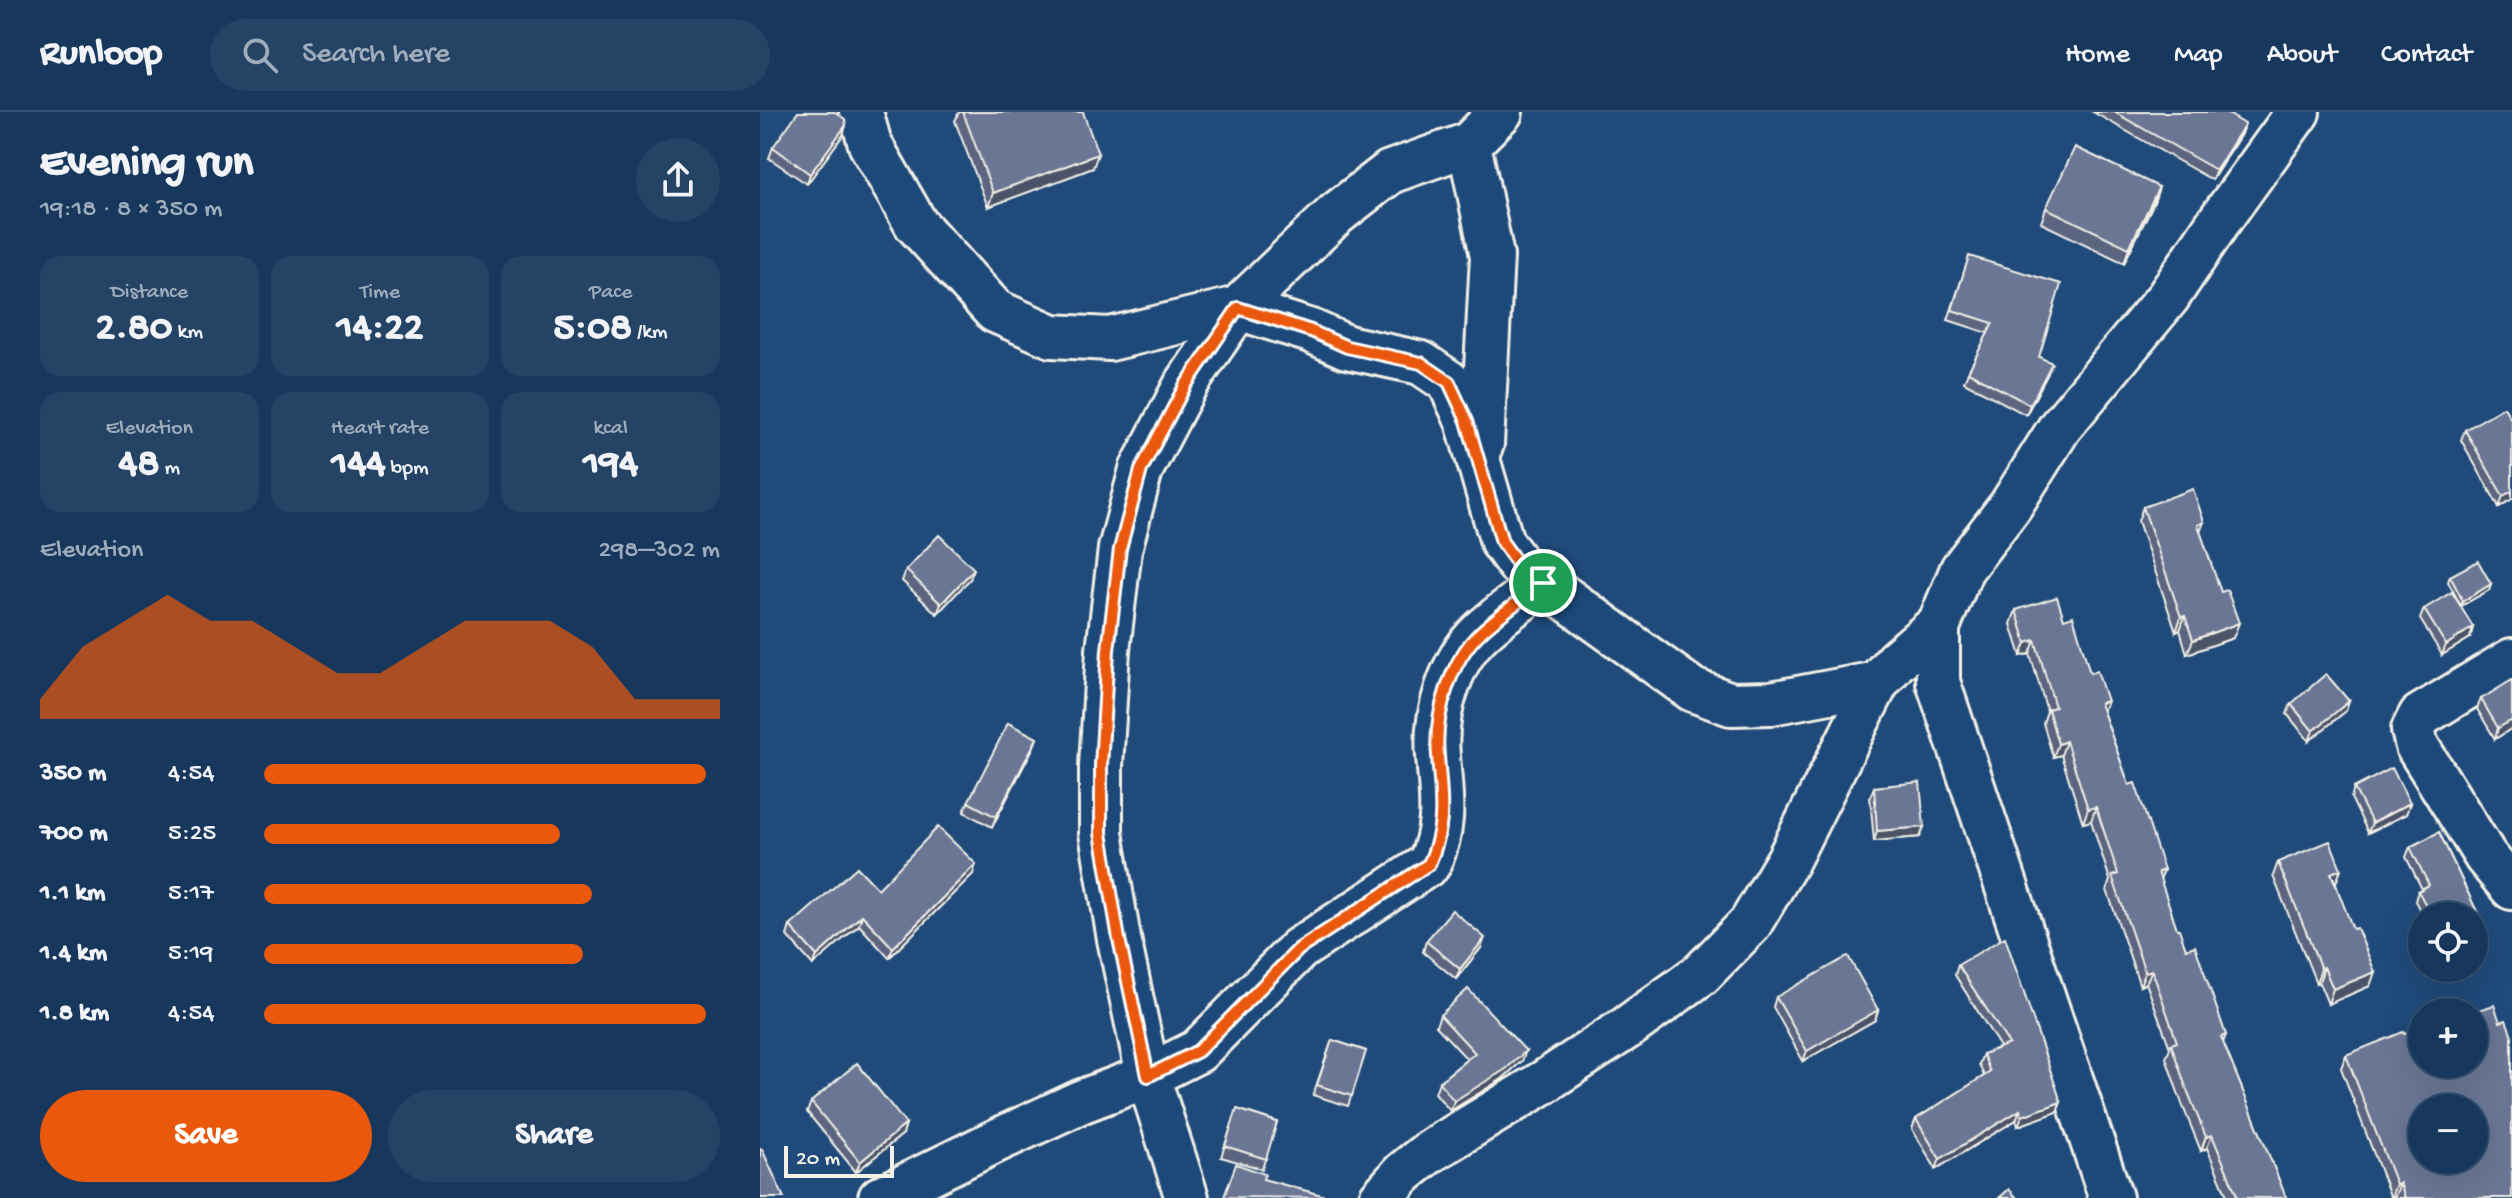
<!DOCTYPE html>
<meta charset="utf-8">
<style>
:root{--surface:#17385c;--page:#244365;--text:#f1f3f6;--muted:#9eacbb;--line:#365272;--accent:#ea580c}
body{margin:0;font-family:"Gochi Hand",sans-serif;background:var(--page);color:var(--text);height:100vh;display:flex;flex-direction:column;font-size:30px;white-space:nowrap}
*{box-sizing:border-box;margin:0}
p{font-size:26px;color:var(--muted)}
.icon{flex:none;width:44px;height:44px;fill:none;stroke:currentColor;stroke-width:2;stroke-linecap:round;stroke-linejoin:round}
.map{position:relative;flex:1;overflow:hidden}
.panel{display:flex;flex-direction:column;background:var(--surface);width:760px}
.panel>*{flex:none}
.fabs{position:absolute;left:1648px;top:790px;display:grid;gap:16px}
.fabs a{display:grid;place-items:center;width:80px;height:80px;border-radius:50%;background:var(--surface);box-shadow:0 8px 32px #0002,0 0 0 2px var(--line);font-size:40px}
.scale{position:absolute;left:24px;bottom:20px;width:110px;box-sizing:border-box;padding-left:8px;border:4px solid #f4f1e8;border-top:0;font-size:22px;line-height:28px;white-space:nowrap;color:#f4f1e8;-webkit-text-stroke:6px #1f4a7a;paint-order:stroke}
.pin{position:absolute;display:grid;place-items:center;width:68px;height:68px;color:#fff;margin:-34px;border:4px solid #fff;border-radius:50%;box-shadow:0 2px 8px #0007}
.round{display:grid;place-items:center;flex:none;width:84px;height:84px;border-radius:42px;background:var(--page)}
.summary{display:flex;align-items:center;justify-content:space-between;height:136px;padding:0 40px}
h1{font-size:44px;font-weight:700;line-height:60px}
.figures{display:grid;grid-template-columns:repeat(3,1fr);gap:12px;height:136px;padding:8px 40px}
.figures div{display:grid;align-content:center;border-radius:20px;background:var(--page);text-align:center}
.figures b{font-size:40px;font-weight:700}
.figures small{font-size:22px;font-weight:400}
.figures p{font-size:22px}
.chart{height:224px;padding:16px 40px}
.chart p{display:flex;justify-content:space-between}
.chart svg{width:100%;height:144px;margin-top:8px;fill:var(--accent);opacity:.7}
.cta{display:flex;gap:16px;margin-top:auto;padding:16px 40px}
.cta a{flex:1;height:92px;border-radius:48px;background:var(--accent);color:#fff;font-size:32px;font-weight:700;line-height:92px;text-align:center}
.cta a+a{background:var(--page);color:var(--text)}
ul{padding:0 40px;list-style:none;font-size:26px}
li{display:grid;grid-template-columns:128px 96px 1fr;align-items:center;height:60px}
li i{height:20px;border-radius:10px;background:var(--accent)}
header{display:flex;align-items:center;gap:48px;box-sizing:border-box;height:112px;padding:0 40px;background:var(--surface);border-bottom:2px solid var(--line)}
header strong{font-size:38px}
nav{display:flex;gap:44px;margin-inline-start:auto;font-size:28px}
.search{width:560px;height:72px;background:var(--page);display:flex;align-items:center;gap:20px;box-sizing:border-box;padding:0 28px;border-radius:44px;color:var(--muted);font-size:30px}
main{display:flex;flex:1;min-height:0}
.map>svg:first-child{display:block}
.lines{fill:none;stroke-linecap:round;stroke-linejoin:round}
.street-casing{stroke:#f4f1e8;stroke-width:48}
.street{stroke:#1f4a7a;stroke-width:42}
.wall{fill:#5c657f;stroke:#f4f1e8;stroke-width:2}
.shaded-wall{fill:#4b5368;stroke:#f4f1e8;stroke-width:2}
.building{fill:#6b7694;stroke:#f4f1e8;stroke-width:2;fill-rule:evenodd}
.route-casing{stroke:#fff;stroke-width:16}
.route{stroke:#ea580c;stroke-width:10}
</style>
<header>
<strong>Runloop</strong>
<div class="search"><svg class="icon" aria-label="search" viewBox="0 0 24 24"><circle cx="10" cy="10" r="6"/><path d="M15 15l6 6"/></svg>Search here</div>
<nav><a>Home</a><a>Map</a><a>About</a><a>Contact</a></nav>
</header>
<main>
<section class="panel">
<div class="summary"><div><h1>Evening run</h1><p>19:18 · 8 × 350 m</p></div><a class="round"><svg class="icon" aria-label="share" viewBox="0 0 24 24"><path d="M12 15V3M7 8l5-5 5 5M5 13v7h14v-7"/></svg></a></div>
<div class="figures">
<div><p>Distance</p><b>2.80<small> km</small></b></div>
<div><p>Time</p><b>14:22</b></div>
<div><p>Pace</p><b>5:08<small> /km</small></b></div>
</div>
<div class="figures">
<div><p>Elevation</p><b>48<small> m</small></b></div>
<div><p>Heart rate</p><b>144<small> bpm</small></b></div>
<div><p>kcal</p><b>194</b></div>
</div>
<div class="chart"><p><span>Elevation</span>298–302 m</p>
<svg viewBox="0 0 160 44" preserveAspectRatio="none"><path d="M0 44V38L10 22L20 14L30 6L40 14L50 14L60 22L70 30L80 30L90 22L100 14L110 14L120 14L130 22L140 38L150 38L160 38V44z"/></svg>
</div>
<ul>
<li><b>350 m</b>4:54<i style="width:97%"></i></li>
<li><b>700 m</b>5:25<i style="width:65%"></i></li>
<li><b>1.1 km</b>5:17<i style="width:72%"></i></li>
<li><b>1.4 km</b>5:19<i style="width:70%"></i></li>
<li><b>1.8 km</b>4:54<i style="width:97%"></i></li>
</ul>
<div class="cta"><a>Save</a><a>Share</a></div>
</section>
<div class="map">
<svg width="1752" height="1086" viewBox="0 0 1752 1086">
<rect width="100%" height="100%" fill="#1f4a7a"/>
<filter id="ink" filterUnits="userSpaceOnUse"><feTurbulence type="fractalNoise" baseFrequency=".0125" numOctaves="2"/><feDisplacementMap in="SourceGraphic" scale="16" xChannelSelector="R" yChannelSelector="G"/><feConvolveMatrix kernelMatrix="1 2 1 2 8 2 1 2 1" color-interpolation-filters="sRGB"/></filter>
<g filter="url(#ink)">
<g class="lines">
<defs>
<g id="street">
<path d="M 101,0 L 110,32 L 156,112 L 235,199 L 292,224 L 350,227 L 478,196 L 551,219 L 587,235 L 661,251 L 689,270 L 707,309 L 742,430 L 758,452 L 933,578 L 971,592 L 1011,591 L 1117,571"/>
<path d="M 722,332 L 732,144 L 709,32 L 741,0"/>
<path d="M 1752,548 L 1660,604 L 1653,618 L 1657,634 L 1726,745 L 1752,776"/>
<path d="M 120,1086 L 238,1028 L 320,990 L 388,964 L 438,939 L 539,837 L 669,752 C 687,712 681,686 678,644 C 674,603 690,549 721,520 C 740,502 763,487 783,471"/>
<path d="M 427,1086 L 388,964 L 359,827 L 341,721 L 341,654 L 348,538 L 360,437 L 381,358 L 425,274 L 478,196 L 576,102 L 630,60 L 709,32"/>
<path d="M 621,1086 L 643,1061 L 669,1040 L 784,970 L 868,915 L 941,862 L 990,812 L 1028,748 L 1117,571 L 1136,549 L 1179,512"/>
<path d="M 1351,1086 L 1178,570 L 1178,515 L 1202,457 L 1251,393 L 1300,315 L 1408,185 L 1457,112 L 1538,0"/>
</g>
</defs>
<use href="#street" class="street-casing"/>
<use href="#street" class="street"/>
</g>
<g class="wall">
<path d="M 199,0 L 323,0 L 333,56 L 228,95 L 195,9 Z"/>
<path d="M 1333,0 L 1465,0 L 1481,22 L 1452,68 Z"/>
<path d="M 86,13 L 83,23 L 47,72 L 9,46 L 13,35 Z"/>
<path d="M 1399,75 L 1394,90 L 1364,151 L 1281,111 L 1286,96 Z"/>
<path d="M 1206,154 L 1279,245 L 1288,261 L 1266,303 L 1204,270 L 1208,260 L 1228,221 L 1188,208 Z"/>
<path d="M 1705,318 L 1752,387 L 1739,395 L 1701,328 Z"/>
<path d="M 1383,395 L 1444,410 L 1440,420 L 1473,526 L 1427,542 L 1420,518 L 1416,520 L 1378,409 Z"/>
<path d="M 146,458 L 210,467 L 177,502 L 142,469 Z"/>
<path d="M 1690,464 L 1729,478 L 1701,494 L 1688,470 Z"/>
<path d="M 1664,497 L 1713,515 L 1710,526 L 1682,543 L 1660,507 Z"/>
<path d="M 1256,498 L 1304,507 L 1343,599 L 1369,673 L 1404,758 L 1400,768 L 1417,817 L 1466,923 L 1463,931 L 1526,1086 L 1468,1086 L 1447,1036 L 1441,1039 L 1422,992 L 1406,946 L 1410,936 L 1386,871 L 1380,874 L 1347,778 L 1350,768 L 1331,709 L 1323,711 L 1301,643 L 1293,645 L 1283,611 L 1287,599 L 1270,542 L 1261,544 L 1251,512 Z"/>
<path d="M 1721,587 L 1752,616 L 1735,627 L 1717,597 Z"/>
<path d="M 1589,589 L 1586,599 L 1549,629 L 1527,602 L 1531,592 Z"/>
<path d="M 277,626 L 273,636 L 232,715 L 204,700 L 208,690 Z"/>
<path d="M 1114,675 L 1164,715 L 1160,725 L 1114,729 L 1110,685 Z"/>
<path d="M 1594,676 L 1650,691 L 1646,702 L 1608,721 L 1591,686 Z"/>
<path d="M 1679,720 L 1720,806 L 1717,816 L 1714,817 L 1714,804 L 1663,804 L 1655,789 L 1658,779 L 1662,777 L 1646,745 L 1650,735 Z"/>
<path d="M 1518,750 L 1576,772 L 1610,874 L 1568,892 L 1559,870 L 1556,871 L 1513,764 Z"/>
<path d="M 213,762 L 129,846 L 99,813 L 53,853 L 27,824 L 30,814 L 118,777 Z"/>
<path d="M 666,829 L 721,836 L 696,867 L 663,840 Z"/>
<path d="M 1198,853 L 1301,990 L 1297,1000 L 1258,1014 L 1256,1008 L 1176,1057 L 1152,1017 L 1156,1007 L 1224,964 L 1219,952 L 1223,942 L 1240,935 L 1195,863 Z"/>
<path d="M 1016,885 L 1118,898 L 1115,908 L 1043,949 L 1013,895 Z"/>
<path d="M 680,903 L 762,949 L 742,967 L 690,999 L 675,981 L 679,970 L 707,947 L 676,914 Z"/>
<path d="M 1740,910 L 1752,1086 L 1635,1086 L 1635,1084 L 1631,1086 L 1581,956 L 1586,943 L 1644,922 Z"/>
<path d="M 572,928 L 606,939 L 588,994 L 553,983 Z"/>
<path d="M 51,990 L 143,1022 L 96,1060 L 47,1000 Z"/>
<path d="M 477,997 L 517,1010 L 502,1057 L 461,1045 Z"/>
</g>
<g class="shaded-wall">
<path d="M 1485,12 L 1481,22 L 1452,68 L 1456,58 Z"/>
<path d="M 86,13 L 83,23 L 47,72 L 50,62 Z"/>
<path d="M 338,42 L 333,56 L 228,95 L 233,81 Z"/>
<path d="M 1399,75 L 1394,90 L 1364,151 L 1369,136 Z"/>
<path d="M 1292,251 L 1288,261 L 1266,303 L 1270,293 Z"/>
<path d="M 1752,379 L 1752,387 L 1739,395 L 1743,384 Z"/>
<path d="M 214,457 L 210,467 L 177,502 L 181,492 Z"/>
<path d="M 1731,472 L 1729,478 L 1701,494 L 1703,489 Z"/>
<path d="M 1425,504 L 1420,518 L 1416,520 L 1421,505 Z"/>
<path d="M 1479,511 L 1473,526 L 1427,542 L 1433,528 Z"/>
<path d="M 1713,515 L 1710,526 L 1682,543 L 1686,533 Z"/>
<path d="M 1275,528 L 1270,542 L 1261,544 L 1266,531 Z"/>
<path d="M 1347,589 L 1342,603 L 1340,591 Z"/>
<path d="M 1589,589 L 1586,599 L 1549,629 L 1553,619 Z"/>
<path d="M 1752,608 L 1752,616 L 1735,627 L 1738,616 Z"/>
<path d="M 277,626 L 273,636 L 232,715 L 236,705 Z"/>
<path d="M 1306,629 L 1301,643 L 1293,645 L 1298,632 Z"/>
<path d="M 1650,691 L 1646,702 L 1608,721 L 1612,711 Z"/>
<path d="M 1336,695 L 1331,709 L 1323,711 L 1328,697 Z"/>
<path d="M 1164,715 L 1160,725 L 1114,729 L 1117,719 Z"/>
<path d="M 216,752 L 213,762 L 129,846 L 133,836 Z"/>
<path d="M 1581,757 L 1576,771 L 1571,761 Z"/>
<path d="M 102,803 L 99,813 L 53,853 L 57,844 Z"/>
<path d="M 1720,806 L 1717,816 L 1714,817 L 1714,809 Z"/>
<path d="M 725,826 L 721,836 L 696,867 L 700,857 Z"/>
<path d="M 1564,855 L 1559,870 L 1556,871 L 1561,857 Z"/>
<path d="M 1392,858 L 1386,871 L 1380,874 L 1385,860 Z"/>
<path d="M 1615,860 L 1610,874 L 1568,892 L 1573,877 Z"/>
<path d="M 1118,898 L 1115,908 L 1043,949 L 1047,939 Z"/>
<path d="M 766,939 L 762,949 L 742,967 L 690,999 L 694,989 Z"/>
<path d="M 1301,990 L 1297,1000 L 1258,1014 L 1262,1004 Z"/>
<path d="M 1260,998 L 1256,1008 L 1176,1057 L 1180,1047 Z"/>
<path d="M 146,1012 L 143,1022 L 96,1060 L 100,1050 Z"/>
<path d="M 1452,1023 L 1447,1036 L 1441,1039 L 1446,1025 Z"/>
<path d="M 1640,1071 L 1635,1084 L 1631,1086 L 1636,1072 Z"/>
</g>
<g class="building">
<path d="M 38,0 L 75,0 L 85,7 L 86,13 L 50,62 L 13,35 Z"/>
<path d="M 203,0 L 323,0 L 338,42 L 233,81 Z"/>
<path d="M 1354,0 L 1465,0 L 1485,12 L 1456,58 Z"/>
<path d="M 1315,35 L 1399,75 L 1369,136 L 1286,96 Z"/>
<path d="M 1209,144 L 1301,172 L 1279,245 L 1292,251 L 1270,293 L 1208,260 L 1233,211 L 1192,198 Z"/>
<path d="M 1744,295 L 1752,309 L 1752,379 L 1743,384 L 1705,318 Z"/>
<path d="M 1433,377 L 1444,410 L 1438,413 L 1461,480 L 1467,478 L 1479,511 L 1433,528 L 1425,504 L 1421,505 L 1383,395 Z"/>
<path d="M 179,423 L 214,457 L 181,492 L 146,458 Z"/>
<path d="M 1718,449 L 1731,472 L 1703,489 L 1690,464 Z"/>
<path d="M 1692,480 L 1713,515 L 1686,533 L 1664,497 Z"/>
<path d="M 1297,485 L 1304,507 L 1313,504 L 1330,561 L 1337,559 L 1347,589 L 1340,591 L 1369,673 L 1375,671 L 1404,758 L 1398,760 L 1417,817 L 1419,817 L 1426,837 L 1435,834 L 1466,923 L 1461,925 L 1526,1085 L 1525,1086 L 1478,1086 L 1452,1023 L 1446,1025 L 1427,978 L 1411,932 L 1417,930 L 1392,858 L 1385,860 L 1352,764 L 1358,762 L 1336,695 L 1328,697 L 1306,629 L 1298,632 L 1288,597 L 1295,595 L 1275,528 L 1266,531 L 1256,498 Z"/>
<path d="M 1566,562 L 1589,589 L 1553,619 L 1531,592 Z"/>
<path d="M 1752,568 L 1752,608 L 1738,616 L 1721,587 Z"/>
<path d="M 248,611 L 277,626 L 236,705 L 208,690 Z"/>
<path d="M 1632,656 L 1650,691 L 1612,711 L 1594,676 Z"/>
<path d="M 1160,670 L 1164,715 L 1117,719 L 1114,675 Z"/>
<path d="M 178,715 L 216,752 L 133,836 L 102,803 L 57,844 L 30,814 L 97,755 L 118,777 Z"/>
<path d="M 1679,720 L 1720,806 L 1714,809 L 1714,804 L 1672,804 L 1658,779 L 1669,773 L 1650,735 Z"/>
<path d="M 1570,729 L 1581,757 L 1571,761 L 1593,817 L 1597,816 L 1615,860 L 1573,877 L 1564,855 L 1561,857 L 1518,750 Z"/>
<path d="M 692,798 L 725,826 L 700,857 L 666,829 Z"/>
<path d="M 1245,825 L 1301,990 L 1262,1004 L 1260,998 L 1180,1047 L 1156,1007 L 1230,960 L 1223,942 L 1249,932 L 1198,853 Z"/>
<path d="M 1088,844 L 1118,898 L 1047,939 L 1016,885 Z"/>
<path d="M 708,877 L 766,939 L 746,957 L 694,989 L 679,970 L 715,941 L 680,903 Z"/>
<path d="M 1734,893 L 1740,910 L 1746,908 L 1752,924 L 1752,1086 L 1645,1086 L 1640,1071 L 1636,1072 L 1586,943 L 1643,920 L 1644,922 L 1662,916 L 1662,952 L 1714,952 L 1714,900 L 1713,900 ZM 1662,996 L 1714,996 L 1714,1048 L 1662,1048 Z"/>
<path d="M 572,928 L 606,939 L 592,984 L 557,973 Z"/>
<path d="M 97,951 L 146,1012 L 100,1050 L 51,990 Z"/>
<path d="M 477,997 L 517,1010 L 506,1047 L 465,1034 Z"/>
<path d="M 0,1037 L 2,1037 L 24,1086 L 0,1086 Z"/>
<path d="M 476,1052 L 505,1062 L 503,1067 L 565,1084 L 564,1086 L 464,1085 Z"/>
<path d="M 1249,1077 L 1257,1086 L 1239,1086 Z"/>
</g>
</g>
<g class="lines" filter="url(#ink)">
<defs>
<path id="route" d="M 478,196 L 551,219 L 587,235 L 661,251 L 689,270 L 707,309 L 742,430 L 758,452 L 783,471 C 763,487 740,502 721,520 C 690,549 674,603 678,644 C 681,686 687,712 669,752 L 539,837 L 438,939 L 388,964 L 359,827 L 341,721 L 341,654 L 348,538 L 360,437 L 381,358 L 425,274 Z"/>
</defs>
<use href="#route" class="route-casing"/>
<use href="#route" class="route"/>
</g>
</svg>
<div class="fabs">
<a><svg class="icon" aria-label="locate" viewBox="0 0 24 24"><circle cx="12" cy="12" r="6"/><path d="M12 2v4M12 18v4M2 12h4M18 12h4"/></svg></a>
<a>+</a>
<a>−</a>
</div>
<div class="scale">20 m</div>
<div class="pin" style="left:783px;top:471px;background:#1e9e55"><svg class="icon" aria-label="arrive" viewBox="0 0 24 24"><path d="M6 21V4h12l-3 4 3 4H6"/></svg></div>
</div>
</main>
